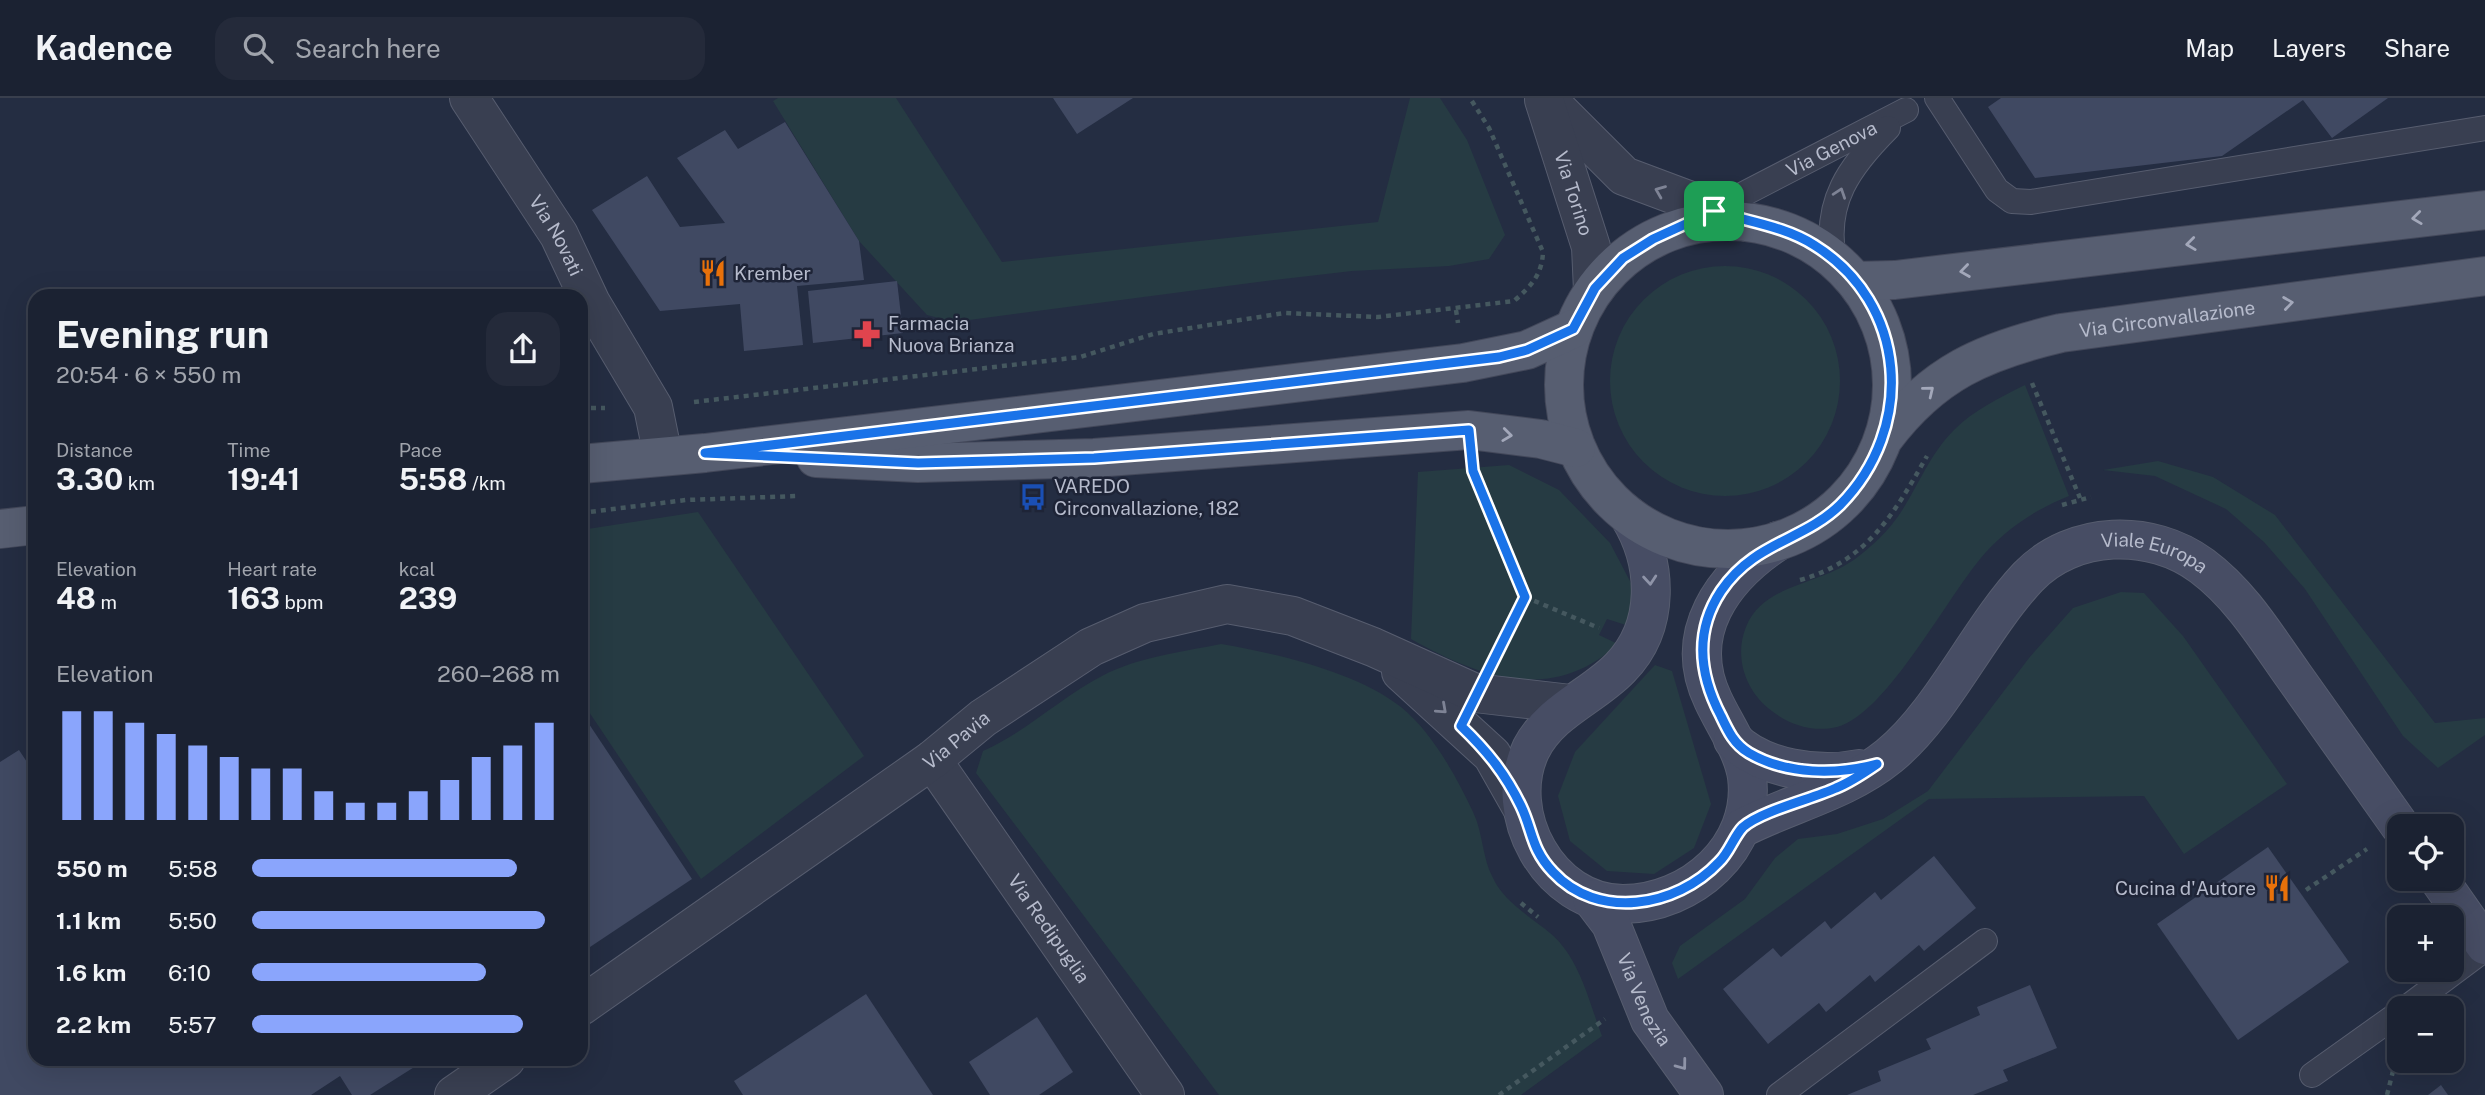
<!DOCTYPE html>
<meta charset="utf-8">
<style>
:root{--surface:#1b2232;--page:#242a3a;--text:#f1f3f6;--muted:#a0a4ac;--line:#393f4d;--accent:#8aa5fc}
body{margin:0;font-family:"Public Sans",sans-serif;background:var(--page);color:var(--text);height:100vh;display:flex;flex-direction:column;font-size:26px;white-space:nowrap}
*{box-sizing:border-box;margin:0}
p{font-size:23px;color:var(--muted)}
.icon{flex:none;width:38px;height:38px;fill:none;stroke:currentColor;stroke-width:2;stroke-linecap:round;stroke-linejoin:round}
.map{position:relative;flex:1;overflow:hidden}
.side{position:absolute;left:28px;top:191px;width:560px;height:777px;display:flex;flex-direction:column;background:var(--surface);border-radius:21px;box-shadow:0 7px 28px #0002,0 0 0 2px var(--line)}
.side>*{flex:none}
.controls{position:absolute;left:2387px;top:716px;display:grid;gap:14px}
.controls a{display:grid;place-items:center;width:77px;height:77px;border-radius:14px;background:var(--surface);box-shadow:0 7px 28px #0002,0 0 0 2px var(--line);font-size:35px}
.pin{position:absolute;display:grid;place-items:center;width:60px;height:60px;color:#fff;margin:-30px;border-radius:14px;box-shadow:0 4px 10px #0006}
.round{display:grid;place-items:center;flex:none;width:74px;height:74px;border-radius:21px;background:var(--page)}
.headline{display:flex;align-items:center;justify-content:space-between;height:119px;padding:0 28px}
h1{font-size:38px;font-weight:700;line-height:52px}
.figures{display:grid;grid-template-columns:repeat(3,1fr);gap:10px;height:119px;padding:7px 28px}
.figures div{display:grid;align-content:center}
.figures b{font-size:30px;font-weight:700}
.figures small{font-size:19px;font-weight:400}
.figures p{font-size:19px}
.chart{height:196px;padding:14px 28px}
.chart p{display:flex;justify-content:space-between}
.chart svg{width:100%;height:126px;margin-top:7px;stroke:var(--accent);stroke-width:6}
ul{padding:0 28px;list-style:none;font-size:23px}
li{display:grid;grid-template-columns:112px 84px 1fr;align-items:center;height:52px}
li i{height:18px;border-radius:9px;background:var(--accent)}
header{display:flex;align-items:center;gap:42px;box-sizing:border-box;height:98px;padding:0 35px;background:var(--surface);border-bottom:2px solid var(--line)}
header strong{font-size:33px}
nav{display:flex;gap:38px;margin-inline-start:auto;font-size:24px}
.search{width:490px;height:63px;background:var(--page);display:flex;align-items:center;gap:18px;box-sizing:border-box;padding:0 24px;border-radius:21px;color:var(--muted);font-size:26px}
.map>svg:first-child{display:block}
.green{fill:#263b43}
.building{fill:#404962}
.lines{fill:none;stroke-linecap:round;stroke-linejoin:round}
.lane-casing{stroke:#575d6f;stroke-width:26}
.street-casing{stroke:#575d6f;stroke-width:40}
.secondary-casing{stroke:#575d6f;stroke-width:40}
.primary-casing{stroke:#43485a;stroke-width:40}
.path{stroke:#45585f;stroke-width:4.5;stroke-dasharray:5 5;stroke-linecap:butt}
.lane{stroke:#393f51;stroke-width:24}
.street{stroke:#393f51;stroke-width:38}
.secondary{stroke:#474d64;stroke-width:38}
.primary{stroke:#575e71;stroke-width:38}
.oneway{stroke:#7e8395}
.oneway2{stroke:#a3a8ba}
.oneway3{stroke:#8f94a8}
.route-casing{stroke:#fff;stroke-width:14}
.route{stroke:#1a73e8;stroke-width:9}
.labels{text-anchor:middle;stroke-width:5;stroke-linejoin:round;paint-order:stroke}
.street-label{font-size:19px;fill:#b6bbcc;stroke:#1e2437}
.poi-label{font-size:19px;fill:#b6bbcc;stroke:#1e2437;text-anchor:start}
</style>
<header>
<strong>Kadence</strong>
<div class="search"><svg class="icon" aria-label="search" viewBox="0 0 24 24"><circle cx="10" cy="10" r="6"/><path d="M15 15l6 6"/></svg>Search here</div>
<nav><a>Map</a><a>Layers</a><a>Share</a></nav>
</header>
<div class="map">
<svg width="2485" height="997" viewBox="0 0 2485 997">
<rect width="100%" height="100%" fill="#242d42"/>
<g class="green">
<path d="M 778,0 L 896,0 L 1002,164 L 1378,124 L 1410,0 L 1440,0 L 1467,42 L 1505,137 L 1489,161 L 1449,168 L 1352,173 L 1258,184 L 954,224 L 927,217 L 859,143 L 773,3 Z"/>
<circle cx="1725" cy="283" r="115"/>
<path d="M 2025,287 L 2069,398 C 2037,411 2010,428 1986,454 C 1948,496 1888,615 1837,629 C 1812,635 1787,626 1768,610 C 1745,591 1734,558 1746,529 C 1764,484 1822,488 1859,458 C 1873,447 1889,432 1899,417 C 1918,389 1929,357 1954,332 C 1974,312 1999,300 2025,287 Z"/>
<path d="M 2158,363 L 2213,379 L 2275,417 L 2435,625 L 2485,620 L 2485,637 L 2438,670 L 2403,638 L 2305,491 L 2264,444 L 2226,411 L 2155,378 L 2103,372 Z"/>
<path d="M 1509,367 L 1559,392 L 1610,445 L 1631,485 L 1634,514 L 1629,528 L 1607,521 L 1599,537 L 1618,546 C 1553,606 1480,580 1411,541 L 1418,374 Z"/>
<path d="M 698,414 L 864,658 L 701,781 L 581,602 L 581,432 Z"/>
<path d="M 2121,494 L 2144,495 L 2183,538 L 2287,686 L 2184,756 L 2144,698 L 1929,701 L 1678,881 L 1672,865 L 1680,848 L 1745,801 L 1775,760 L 1798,741 L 1837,736 L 1883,721 L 1928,693 L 2029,560 L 2073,510 Z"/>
<path d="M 1221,546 C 1275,555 1357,574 1401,609 C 1432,634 1456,678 1473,714 C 1483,734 1482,760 1493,780 C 1504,804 1531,819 1550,835 C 1580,860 1589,904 1602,938 L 1521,997 L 1219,997 L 976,675 L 983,653 C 1026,634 1060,600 1102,578 C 1138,559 1181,554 1221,546 Z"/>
<path d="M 1655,567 L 1672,573 L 1711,706 L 1694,750 L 1654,776 L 1607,773 L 1570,743 L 1558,698 L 1575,654 Z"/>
</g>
<g class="building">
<path d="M 1053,0 L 1133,0 L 1077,36 Z"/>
<path d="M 2001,0 L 2388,0 L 2332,40 L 2303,2 L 2222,58 L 2035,80 L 1988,9 Z"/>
<path d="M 785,24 L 859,143 L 864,182 L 797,188 L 803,247 L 744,253 L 740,206 L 660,213 L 592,112 L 647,78 L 680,129 L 725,125 L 677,60 L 725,32 L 738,51 Z"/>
<path d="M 897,183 L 903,235 L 813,245 L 808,193 Z"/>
<path d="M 581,614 L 692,781 L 581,855 Z"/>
<path d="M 19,652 L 35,676 L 35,961 L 427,961 L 370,997 L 352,997 L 340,978 L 311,997 L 0,997 L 0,664 Z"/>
<path d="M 2268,749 L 2349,864 L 2238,942 L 2157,826 Z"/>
<path d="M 1934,758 L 1976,810 L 1924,853 L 1919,847 L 1875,884 L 1870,877 L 1826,914 L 1819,905 L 1768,946 L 1723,891 L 1773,850 L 1781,859 L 1825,823 L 1831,831 L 1875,794 L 1881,802 Z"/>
<path d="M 2030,887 L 2057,950 L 2003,972 L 2008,983 L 1973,997 L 1847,997 L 1881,983 L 1878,973 L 1931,951 L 1926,941 L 1980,917 L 1977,909 Z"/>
<path d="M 866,896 L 933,997 L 743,997 L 734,983 Z"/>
<path d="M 1037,919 L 1073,974 L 1039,997 L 990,997 L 969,964 Z"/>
<path d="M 2441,987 L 2448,997 L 2428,997 Z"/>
</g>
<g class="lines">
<defs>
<g id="lane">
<path d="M 1937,0 L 1997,92 L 2012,103 L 2031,104 L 2485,30"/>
<path id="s1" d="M 1676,131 L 1906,12"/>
<path d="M 1834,161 C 1823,104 1850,68 1888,30"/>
<path d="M 2406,910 L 2485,851"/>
<path d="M 2312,977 L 2399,915"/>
<path d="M 1779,997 L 1985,843"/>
</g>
<g id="street">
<path id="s2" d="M 469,0 L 559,137 L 591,205 L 653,309 L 663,358"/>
<path d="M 1546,0 L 1624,78 L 1747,124"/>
<path id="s3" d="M 1544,2 L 1591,149 L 1593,192"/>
<path d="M 1401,574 L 1492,657 L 1522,710"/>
<path id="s4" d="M 932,662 L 1165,997"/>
<path id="s5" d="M 581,908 L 932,662 L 983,620 L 1091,549 L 1145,525 L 1227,506 L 1293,518 L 1373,549 L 1475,595 L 1571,606"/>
<path d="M 454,997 L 506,961"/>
</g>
<g id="secondary">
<path d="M 1629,418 C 1658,465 1661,528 1620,570 C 1592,599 1551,612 1531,651 C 1500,715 1549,806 1623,806 C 1691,806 1756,749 1747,679 C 1743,652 1724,626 1713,602 C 1681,535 1723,479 1778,443"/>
<path d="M 1733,642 C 1762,671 1819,679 1859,671"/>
<path id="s6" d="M 1742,730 C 1791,705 1846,693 1889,658 C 1942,615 1979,531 2028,479 C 2073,432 2151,430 2202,468 C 2241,497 2266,539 2293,577 C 2329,628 2365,678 2400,728"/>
<path d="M 2438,780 L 2485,847"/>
<path id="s7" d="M 1592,801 L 1611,826 L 1650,922 L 1704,997"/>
</g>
<g id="primary">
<circle cx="1728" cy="287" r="164"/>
<path d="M 1855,183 L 1895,182 L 2485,112"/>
<path id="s8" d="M 1884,340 C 1933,275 1984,253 2061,235 L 2485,178"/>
<path d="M 816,360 L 918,365 L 1094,360 L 1469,332 L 1541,341 L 1576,350"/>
<path d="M 581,366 L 705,355 L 1463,265 L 1527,252 L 1573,231"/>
<path d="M 0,431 L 35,427"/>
</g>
</defs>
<use href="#lane" class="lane-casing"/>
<use href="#street" class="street-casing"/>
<use href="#secondary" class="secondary-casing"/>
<use href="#primary" class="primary-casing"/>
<g class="path">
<path d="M 1456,212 L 1458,225"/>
<path d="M 2032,285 L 2080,400"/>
<path d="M 694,304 L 1080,259 L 1153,236 L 1284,215 L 1378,219 L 1514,203 C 1531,188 1542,177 1543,154 L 1489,30 L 1470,0"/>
<path d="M 581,310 L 605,310"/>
<path d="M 1473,373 L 1525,499 L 1495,557"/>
<path d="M 2062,407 L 2091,399"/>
<path d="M 581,415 L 686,402 L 798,398"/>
<path d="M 1800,482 C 1868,463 1895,414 1927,358"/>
<path d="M 1525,499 L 1599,530"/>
<path d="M 2306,792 L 2367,751"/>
<path d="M 1521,805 L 1538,819"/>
<path d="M 1499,997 L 1605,921"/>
<path d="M 2387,997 L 2396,961"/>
</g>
<use href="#lane" class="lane"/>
<use href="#street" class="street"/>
<use href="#secondary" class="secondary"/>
<use href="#primary" class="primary"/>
</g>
<defs><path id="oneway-chevron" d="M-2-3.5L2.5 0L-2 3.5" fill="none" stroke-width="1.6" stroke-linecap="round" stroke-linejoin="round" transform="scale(1.75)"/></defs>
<g class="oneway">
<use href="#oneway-chevron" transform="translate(1660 93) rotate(-158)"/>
<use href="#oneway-chevron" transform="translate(1840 95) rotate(-71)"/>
<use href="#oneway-chevron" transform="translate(1442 611) rotate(42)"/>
</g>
<g class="oneway2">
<use href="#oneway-chevron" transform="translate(2417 120) rotate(173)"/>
<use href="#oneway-chevron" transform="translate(2191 146) rotate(173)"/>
<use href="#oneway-chevron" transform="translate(1965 173) rotate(172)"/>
<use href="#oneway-chevron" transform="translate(2288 205) rotate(-8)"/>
<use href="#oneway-chevron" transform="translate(1929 293) rotate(-39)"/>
<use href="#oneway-chevron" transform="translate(1507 337) rotate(7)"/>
</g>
<g class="oneway3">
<use href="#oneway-chevron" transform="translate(1650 482) rotate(85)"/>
<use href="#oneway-chevron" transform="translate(1682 967) rotate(53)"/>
</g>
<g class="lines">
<defs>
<path id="route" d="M 1714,113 C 1748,124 1784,128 1814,147 C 1908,205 1916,330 1840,407 C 1803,443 1754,444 1721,493 C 1694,534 1699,576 1721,618 C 1728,633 1734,646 1749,655 C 1787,677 1837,677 1877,666 C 1864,675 1851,684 1836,690 C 1812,701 1761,713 1743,729 C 1734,738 1729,755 1719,764 C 1676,810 1597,822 1553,774 C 1531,751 1533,733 1521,708 C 1505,675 1487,653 1461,628 L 1525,499 L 1473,373 L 1469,332 L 1094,360 L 918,365 L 705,355 L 1499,259 L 1527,252 L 1573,231 L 1595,190 L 1623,160 L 1653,141 Z"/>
</defs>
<use href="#route" class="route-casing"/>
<use href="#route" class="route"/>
</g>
<defs>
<symbol id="restaurant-bare" viewBox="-9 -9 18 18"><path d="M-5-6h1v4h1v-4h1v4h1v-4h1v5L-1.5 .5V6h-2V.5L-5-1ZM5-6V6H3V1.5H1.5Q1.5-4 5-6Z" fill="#e8710a" stroke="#1e2437" stroke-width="2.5" paint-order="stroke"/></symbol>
<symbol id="pharmacy-bare" viewBox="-9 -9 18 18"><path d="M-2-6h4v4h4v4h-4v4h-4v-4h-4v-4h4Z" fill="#e0444e" stroke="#1e2437" stroke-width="2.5" paint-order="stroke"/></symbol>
<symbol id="bus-bare" viewBox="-9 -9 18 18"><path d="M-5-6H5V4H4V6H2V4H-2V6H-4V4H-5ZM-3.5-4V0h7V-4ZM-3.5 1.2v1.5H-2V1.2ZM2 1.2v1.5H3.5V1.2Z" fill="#1a4fb4" stroke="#1e2437" stroke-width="2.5" paint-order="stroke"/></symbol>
</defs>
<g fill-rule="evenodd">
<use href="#restaurant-bare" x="694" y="156" width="38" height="38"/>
<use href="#pharmacy-bare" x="848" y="217" width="38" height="38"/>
<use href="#bus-bare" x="1014" y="380" width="38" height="38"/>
<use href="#restaurant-bare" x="2258" y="771" width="38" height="38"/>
</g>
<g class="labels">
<g class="street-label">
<text dy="7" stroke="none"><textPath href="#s1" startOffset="175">Via Genova</textPath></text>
<text dy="7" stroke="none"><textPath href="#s3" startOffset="98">Via Torino</textPath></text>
<text dy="7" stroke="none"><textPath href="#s2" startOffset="163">Via Novati</textPath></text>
<text dy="7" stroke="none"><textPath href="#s8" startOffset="318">Via Circonvallazione</textPath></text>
<text dy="7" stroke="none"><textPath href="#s6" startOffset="530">Viale Europa</textPath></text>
<text dy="7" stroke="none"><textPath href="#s5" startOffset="460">Via Pavia</textPath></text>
<text dy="7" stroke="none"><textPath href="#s4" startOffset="205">Via Redipuglia</textPath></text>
<text dy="7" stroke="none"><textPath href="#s7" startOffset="114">Via Venezia</textPath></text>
</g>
<g class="poi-label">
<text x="734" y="182">Krember</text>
<text x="888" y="232">Farmacia<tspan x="888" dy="22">Nuova Brianza</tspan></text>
<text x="1054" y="395">VAREDO<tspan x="1054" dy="22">Circonvallazione, 182</tspan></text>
<text x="2256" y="797" text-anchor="end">Cucina d'Autore</text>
</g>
</g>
</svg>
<div class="controls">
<a><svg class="icon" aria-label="locate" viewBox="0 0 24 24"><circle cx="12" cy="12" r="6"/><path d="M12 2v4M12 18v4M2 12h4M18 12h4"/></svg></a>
<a>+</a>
<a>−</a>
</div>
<div class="pin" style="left:1714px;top:113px;background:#1e9e55"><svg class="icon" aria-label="arrive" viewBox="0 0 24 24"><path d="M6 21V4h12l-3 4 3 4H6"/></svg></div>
<section class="side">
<div class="headline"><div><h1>Evening run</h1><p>20:54 · 6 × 550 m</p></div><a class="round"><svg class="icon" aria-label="share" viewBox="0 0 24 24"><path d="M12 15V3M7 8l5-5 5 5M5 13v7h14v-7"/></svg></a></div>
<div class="figures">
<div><p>Distance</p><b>3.30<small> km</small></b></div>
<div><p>Time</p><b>19:41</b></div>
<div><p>Pace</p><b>5:58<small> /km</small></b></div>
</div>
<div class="figures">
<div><p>Elevation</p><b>48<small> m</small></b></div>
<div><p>Heart rate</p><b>163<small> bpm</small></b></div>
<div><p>kcal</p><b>239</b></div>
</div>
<div class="chart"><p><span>Elevation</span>260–268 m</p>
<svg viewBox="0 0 160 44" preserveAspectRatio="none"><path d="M5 44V6M15 44V6M25 44V10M35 44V14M45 44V18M55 44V22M65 44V26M75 44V26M85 44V34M95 44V38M105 44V38M115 44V34M125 44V30M135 44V22M145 44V18M155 44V10"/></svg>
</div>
<ul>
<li><b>550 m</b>5:58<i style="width:86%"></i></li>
<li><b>1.1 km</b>5:50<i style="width:95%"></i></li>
<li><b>1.6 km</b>6:10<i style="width:76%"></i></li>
<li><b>2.2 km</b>5:57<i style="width:88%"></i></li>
</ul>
</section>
</div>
